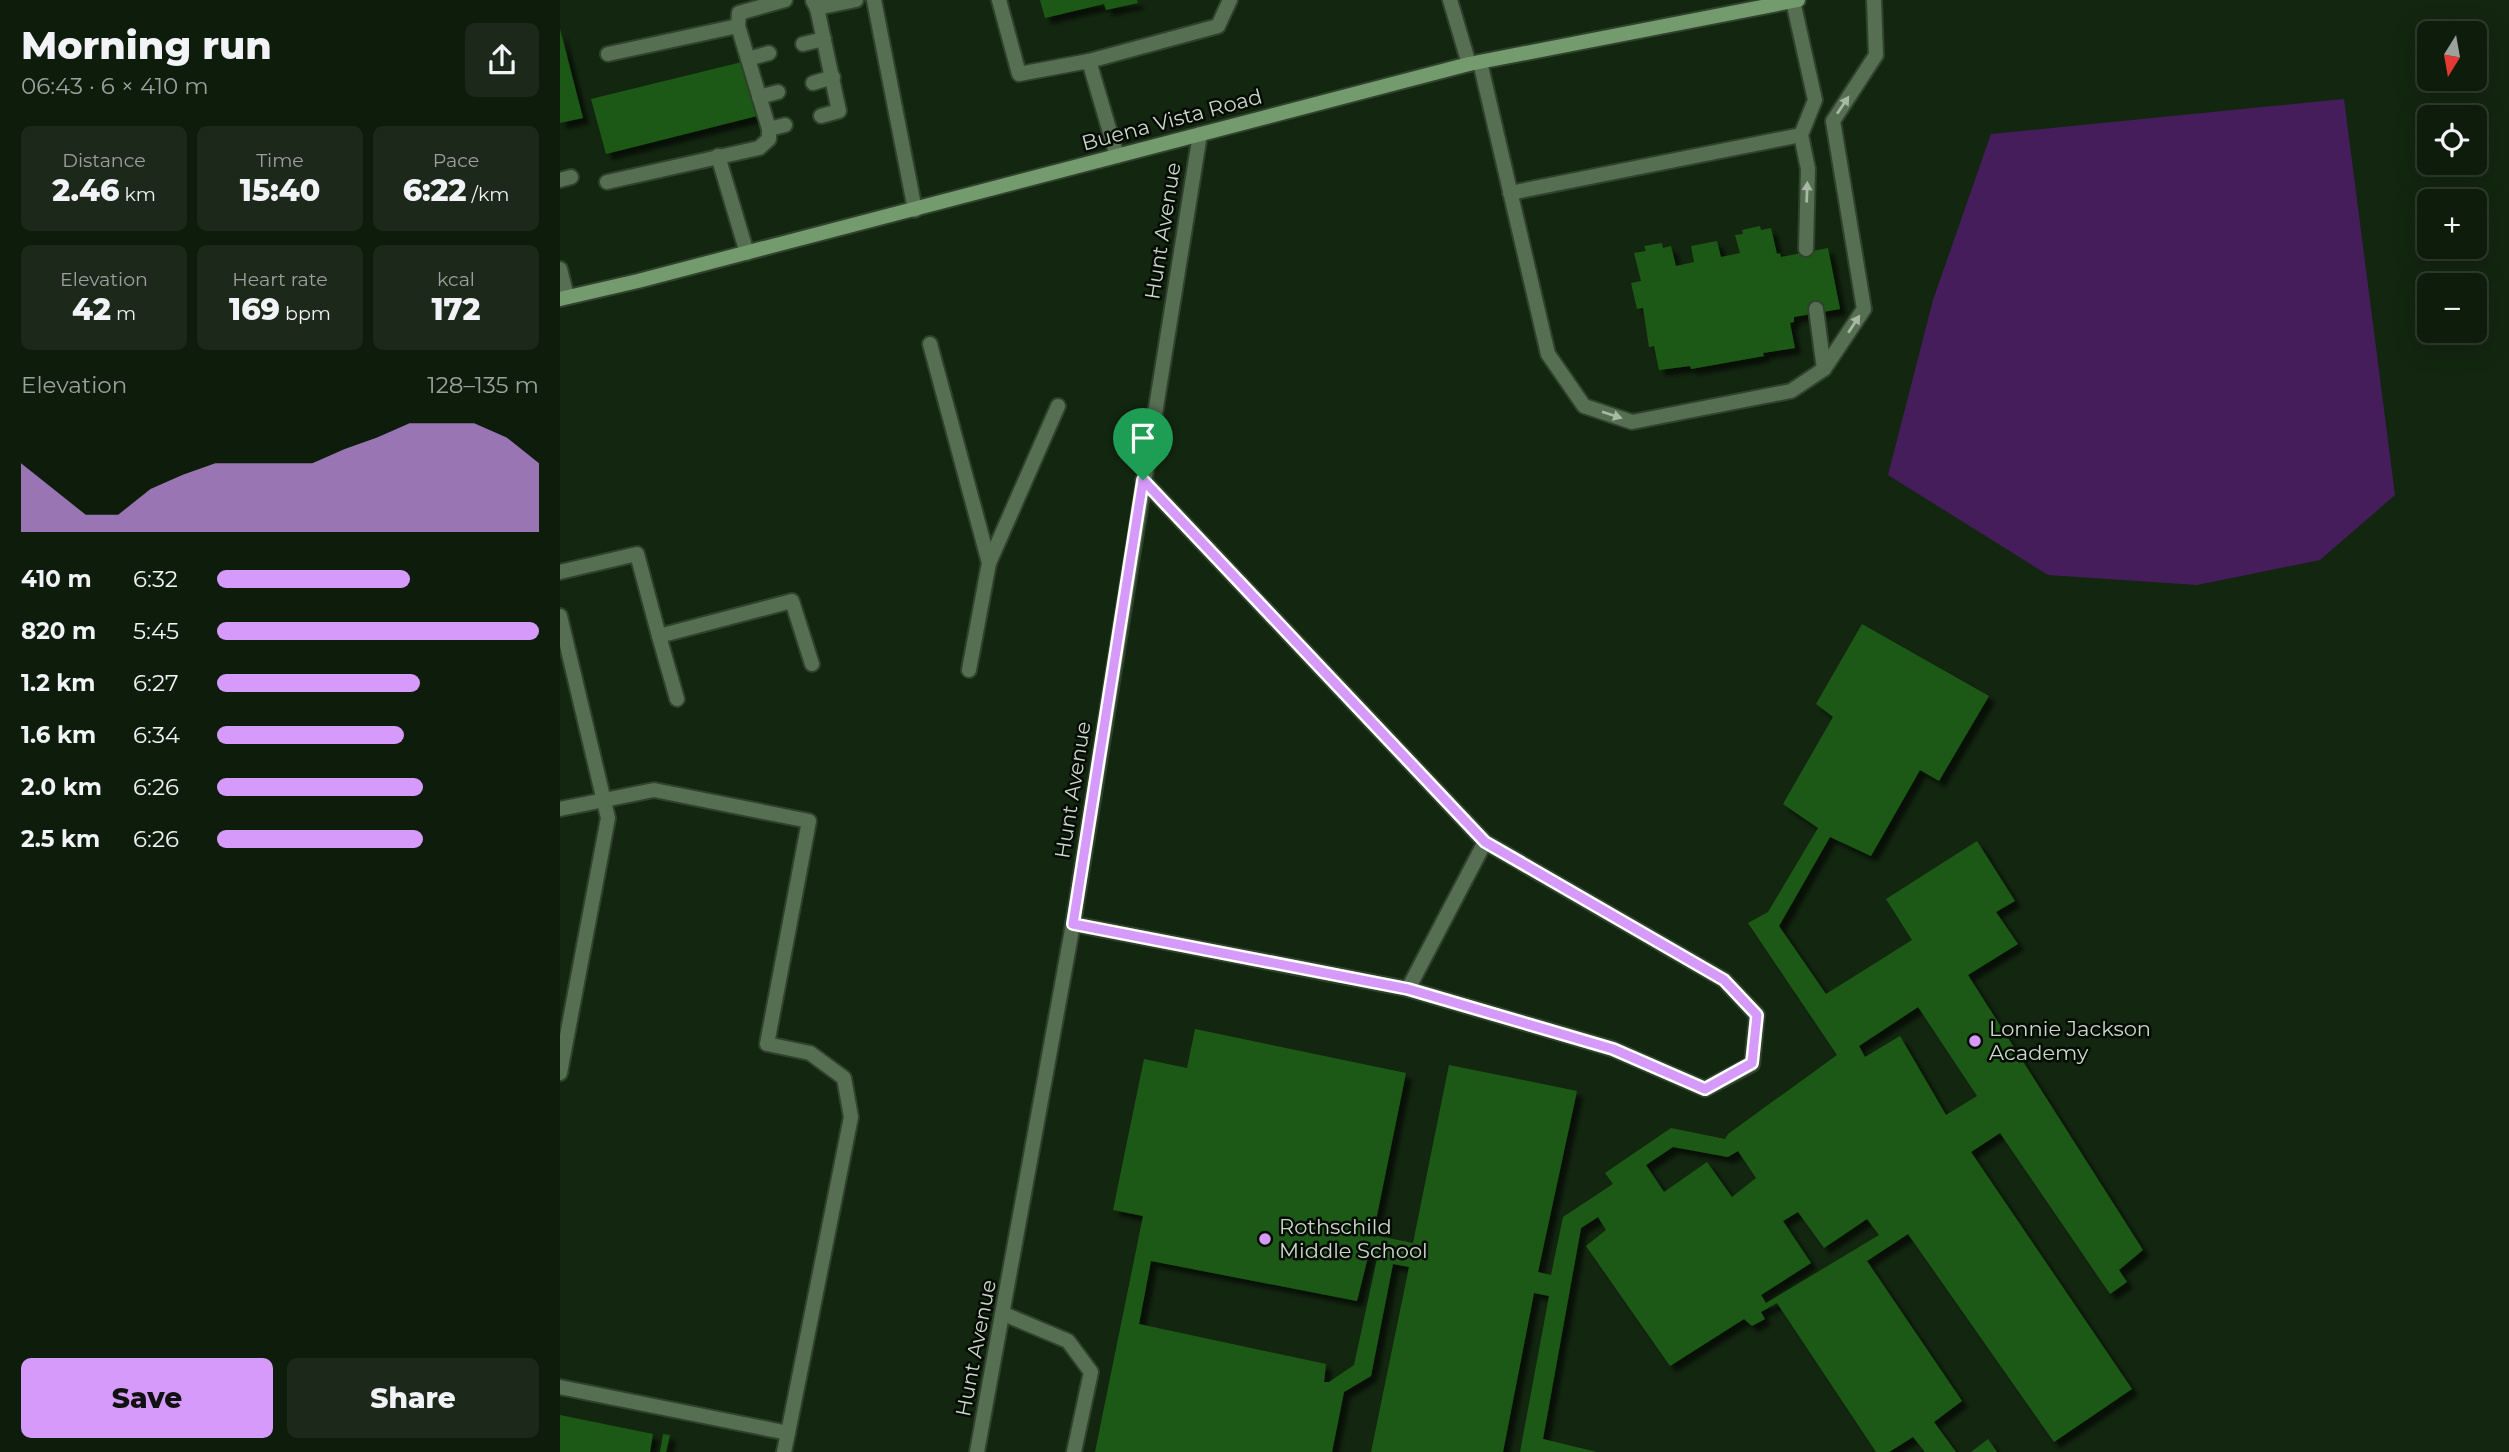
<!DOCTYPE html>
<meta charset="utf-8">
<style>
:root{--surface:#0e1c0c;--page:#1c291a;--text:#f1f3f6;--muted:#9ba19d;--line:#2e3a2d;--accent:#d69bfa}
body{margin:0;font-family:Montserrat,sans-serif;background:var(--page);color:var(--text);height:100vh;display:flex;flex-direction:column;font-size:26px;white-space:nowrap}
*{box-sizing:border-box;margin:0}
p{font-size:23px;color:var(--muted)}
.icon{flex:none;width:38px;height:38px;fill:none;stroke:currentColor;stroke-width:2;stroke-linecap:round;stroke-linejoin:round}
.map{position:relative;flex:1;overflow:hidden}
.panel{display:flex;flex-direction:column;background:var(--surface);width:560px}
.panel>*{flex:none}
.needle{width:46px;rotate:191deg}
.fabs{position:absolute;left:1857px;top:21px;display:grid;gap:14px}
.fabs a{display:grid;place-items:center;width:70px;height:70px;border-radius:10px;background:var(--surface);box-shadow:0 7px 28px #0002,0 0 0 2px var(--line);font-size:35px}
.pin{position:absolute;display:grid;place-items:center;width:60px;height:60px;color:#fff;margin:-72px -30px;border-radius:50% 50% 50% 0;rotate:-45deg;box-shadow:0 0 7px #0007}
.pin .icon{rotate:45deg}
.round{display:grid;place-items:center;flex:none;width:74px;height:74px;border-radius:10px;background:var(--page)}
.head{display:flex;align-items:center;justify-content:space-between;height:119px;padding:0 21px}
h1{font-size:38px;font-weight:800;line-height:52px}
.stats{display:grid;grid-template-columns:repeat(3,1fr);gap:10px;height:119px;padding:7px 21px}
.stats div{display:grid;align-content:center;border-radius:10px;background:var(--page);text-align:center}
.stats b{font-size:30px;font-weight:800}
.stats small{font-size:19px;font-weight:400}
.stats p{font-size:19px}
.chart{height:196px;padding:14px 21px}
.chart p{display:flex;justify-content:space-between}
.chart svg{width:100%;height:126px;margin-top:7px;fill:var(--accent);opacity:.7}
.button{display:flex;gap:14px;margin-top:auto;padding:14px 21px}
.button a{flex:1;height:80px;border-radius:10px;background:var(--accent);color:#111;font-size:28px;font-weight:800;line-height:80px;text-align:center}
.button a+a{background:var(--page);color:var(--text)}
ul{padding:0 21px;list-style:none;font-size:23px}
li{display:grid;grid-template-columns:112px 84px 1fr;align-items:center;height:52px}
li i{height:18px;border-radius:9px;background:var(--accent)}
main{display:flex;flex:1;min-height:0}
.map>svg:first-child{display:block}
.green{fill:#461d5b}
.building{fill:#1e5914;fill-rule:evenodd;filter:url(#shadow)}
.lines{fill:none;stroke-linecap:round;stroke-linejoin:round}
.service-casing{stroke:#30422d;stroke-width:18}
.minor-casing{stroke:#30422d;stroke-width:18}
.tertiary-casing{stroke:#30422d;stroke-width:18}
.secondary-casing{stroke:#30422d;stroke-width:18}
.service{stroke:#566e52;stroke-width:14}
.minor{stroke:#566e52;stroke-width:14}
.tertiary{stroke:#566e52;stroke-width:14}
.secondary{stroke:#739b6d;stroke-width:14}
.oneway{fill:#a7b8a5}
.route-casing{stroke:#fff;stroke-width:14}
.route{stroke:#d69bfa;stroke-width:9}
.poi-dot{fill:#d69bfa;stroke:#050c04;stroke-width:2.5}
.labels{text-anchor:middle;stroke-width:5;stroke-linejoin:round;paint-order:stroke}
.street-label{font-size:21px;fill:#cad7c8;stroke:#050c04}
.poi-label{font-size:21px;fill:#cad7c8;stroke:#050c04;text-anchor:start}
</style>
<main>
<section class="panel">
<div class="head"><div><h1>Morning run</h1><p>06:43 · 6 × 410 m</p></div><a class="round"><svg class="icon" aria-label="share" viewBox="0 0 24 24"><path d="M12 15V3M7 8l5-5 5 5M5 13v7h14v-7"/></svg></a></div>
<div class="stats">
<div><p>Distance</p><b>2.46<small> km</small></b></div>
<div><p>Time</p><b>15:40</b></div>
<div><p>Pace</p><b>6:22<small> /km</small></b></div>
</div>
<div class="stats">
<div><p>Elevation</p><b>42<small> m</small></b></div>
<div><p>Heart rate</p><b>169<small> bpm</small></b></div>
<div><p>kcal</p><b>172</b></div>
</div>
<div class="chart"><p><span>Elevation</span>128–135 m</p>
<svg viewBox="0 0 160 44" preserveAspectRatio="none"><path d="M0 44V20L10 29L20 38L30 38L40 29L50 24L60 20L70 20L80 20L90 20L100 15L110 11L120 6L130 6L140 6L150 11L160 20V44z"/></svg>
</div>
<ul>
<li><b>410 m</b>6:32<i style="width:60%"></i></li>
<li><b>820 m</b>5:45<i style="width:100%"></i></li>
<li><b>1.2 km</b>6:27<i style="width:63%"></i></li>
<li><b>1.6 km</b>6:34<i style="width:58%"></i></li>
<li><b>2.0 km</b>6:26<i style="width:64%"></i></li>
<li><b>2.5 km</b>6:26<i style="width:64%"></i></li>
</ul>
<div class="button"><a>Save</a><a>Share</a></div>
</section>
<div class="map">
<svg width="1949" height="1452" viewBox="0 0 1949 1452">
<defs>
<filter id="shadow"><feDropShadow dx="6" dy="6" stdDeviation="2" flood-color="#0009"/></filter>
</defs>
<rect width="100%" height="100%" fill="#132610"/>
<path class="green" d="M 1784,99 L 1835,495 L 1760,560 L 1637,585 L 1488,575 L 1328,475 L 1373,300 L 1431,134 Z"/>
<g class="building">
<path d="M 480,0 L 577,0 L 578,3 L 546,10 L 544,4 L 485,18 Z"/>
<path d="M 0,29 L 23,118 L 0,123 Z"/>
<path d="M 186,61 L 201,115 L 46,154 L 31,99 Z"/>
<path d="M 1200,226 L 1201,230 L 1211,228 L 1217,254 L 1220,253 L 1221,257 L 1268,248 L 1280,309 L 1234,317 L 1234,322 L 1230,323 L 1235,348 L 1203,353 L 1204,356 L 1131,369 L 1130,366 L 1099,370 L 1094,346 L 1089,347 L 1083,308 L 1077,309 L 1071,283 L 1081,281 L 1074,253 L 1086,251 L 1084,246 L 1102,243 L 1103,248 L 1111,246 L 1116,266 L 1134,262 L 1131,246 L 1157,241 L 1161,257 L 1180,253 L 1175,235 L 1183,234 L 1182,230 Z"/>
<path d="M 1302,624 L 1429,696 L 1379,781 L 1360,770 L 1311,856 L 1270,837 L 1219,926 L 1266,994 L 1352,940 L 1326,899 L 1417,841 L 1455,901 L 1436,912 L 1458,944 L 1408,975 L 1583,1250 L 1559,1270 L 1567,1282 L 1550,1294 L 1440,1133 L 1411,1152 L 1572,1389 L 1494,1442 L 1348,1234 L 1307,1261 L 1402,1401 L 1374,1422 L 1396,1452 L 1365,1452 L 1353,1437 L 1329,1452 L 1316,1452 L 1217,1303 L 1201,1312 L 1205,1319 L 1192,1326 L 1184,1319 L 1110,1366 L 1026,1246 L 1046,1230 L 1038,1217 L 1021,1228 L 983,1439 L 1037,1452 L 960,1452 L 989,1296 L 974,1293 L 943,1452 L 811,1452 L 849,1267 L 833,1264 L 811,1376 L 784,1392 L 772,1452 L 535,1452 L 583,1216 L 553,1210 L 584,1059 L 627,1068 L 635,1029 L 846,1073 L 813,1235 L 853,1243 L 889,1065 L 1017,1091 L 978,1272 L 991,1275 L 1003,1217 L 1053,1184 L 1045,1173 L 1111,1128 L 1165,1139 L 1168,1134 L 1277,1055 L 1188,923 L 1208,912 L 1258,828 L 1223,804 L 1273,717 L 1256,704 ZM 1358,1007 L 1417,1096 L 1386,1115 L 1340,1036 L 1305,1057 L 1299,1046 ZM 1113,1147 L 1168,1157 L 1178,1151 L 1196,1178 L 1172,1197 L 1147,1162 L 1104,1192 L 1086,1165 ZM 1238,1212 L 1264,1248 L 1307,1219 L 1319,1235 L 1206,1303 L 1201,1295 L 1251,1263 L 1223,1221 ZM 809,1253 L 818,1254 L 794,1365 L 769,1382 L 764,1382 L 766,1364 L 579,1324 L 591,1261 L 797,1301 Z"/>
<path d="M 0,1415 L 93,1434 L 90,1452 L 0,1452 Z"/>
<path d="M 103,1434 L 110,1435 L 106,1452 L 100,1452 Z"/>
<path d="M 1428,1439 L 1437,1452 L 1411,1452 Z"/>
</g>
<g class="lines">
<defs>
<g id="service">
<path d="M 314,0 L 355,210"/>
<path d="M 439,0 L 459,74 L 529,61 L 557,156"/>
<path d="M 253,1 L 257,8 L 296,0"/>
<path d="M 1233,1 L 1255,100 L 1241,135 L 1248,169 L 1246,249"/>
<path d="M 257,8 L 279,111 L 261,116"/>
<path d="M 243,44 L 264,39"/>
<path d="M 48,54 L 178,26 L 179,13 L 225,0"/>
<path d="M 188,59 L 209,53"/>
<path d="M 529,61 L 658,26 L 670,0"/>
<path d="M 920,62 L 988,354 L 1024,406 L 1072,422 L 1231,391 L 1264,369 L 1304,309 L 1273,121 L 1316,55 L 1314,0"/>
<path d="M 253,83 L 273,77"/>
<path d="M 199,97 L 218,92"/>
<path d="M 209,129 L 225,125"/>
<path d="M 158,156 L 187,253"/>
<path d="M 0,180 L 11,177"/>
<path d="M 47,182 L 199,148 L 209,139 L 209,129 L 178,26"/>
<path d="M 950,193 L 1241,135"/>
<path d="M 0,269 L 7,297"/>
<path d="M 1256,309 L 1264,369"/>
<path d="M 370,344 L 429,563 L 409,670"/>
<path d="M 429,563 L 498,406"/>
<path d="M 0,572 L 77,554 L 99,636"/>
<path d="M 0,616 L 48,818 L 0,1073"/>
<path d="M 117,699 L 99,636 L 232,601 L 252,664"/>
<path d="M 0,809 L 94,790 L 249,821 L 207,1044 L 250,1053 L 284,1078 L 291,1117 L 228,1433 L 0,1387"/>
<path d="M 513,924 L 848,989 L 1053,1049 L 1145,1089 L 1192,1064 L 1197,1015 L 1164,980 L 925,842 L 583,480"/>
<path d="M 848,989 L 925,842"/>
<path d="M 444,1314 L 508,1341 L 531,1372 L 514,1452"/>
<path d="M 224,1452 L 228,1433"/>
</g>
<path id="minor" d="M 890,0 L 909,64"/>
<path id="tertiary" d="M 417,1452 L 513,924 L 640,134"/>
<path id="secondary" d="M 0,299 L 78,281 L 909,64 L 1238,0"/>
</defs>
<use href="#service" class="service-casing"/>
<use href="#minor" class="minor-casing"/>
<use href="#tertiary" class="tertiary-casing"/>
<use href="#secondary" class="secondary-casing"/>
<use href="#service" class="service"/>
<use href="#minor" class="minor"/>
<use href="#tertiary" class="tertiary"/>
<use href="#secondary" class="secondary"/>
</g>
<defs><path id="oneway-solid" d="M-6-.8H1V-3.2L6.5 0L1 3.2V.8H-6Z" transform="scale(1.75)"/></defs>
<g class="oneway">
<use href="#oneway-solid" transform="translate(1283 105) rotate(-56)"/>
<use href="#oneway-solid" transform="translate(1247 192) rotate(-88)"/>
<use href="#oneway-solid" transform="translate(1294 324) rotate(-57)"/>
<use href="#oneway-solid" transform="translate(1052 415) rotate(18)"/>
</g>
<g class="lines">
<defs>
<path id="route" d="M 583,480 L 925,842 L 1164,980 L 1197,1015 L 1192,1063 L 1145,1089 L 1053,1049 L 848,989 L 513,924 Z"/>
</defs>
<use href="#route" class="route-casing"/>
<use href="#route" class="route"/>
</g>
<g class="poi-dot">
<circle cx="1415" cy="1041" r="7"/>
<circle cx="705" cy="1239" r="7"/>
</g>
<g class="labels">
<g class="street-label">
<text transform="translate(612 120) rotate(-15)" y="7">Buena Vista Road</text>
<text transform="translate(603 231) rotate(-81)" y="7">Hunt Avenue</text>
<text transform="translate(513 790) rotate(-81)" y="7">Hunt Avenue</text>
<text transform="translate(416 1348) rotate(-79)" y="7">Hunt Avenue</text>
</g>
<g class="poi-label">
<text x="1429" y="1036">Lonnie Jackson<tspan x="1429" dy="24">Academy</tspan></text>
<text x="719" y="1234">Rothschild<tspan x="719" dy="24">Middle School</tspan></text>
</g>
</g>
</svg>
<div class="fabs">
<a><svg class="needle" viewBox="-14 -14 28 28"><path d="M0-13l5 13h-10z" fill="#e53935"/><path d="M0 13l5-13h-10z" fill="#9ba19d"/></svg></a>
<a><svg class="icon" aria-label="locate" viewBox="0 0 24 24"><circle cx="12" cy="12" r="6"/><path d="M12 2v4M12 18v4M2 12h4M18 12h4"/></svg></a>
<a>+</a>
<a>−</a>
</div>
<div class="pin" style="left:583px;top:480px;background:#1e9e55"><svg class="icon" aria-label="arrive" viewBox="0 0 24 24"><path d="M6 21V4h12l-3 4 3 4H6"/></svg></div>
</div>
</main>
